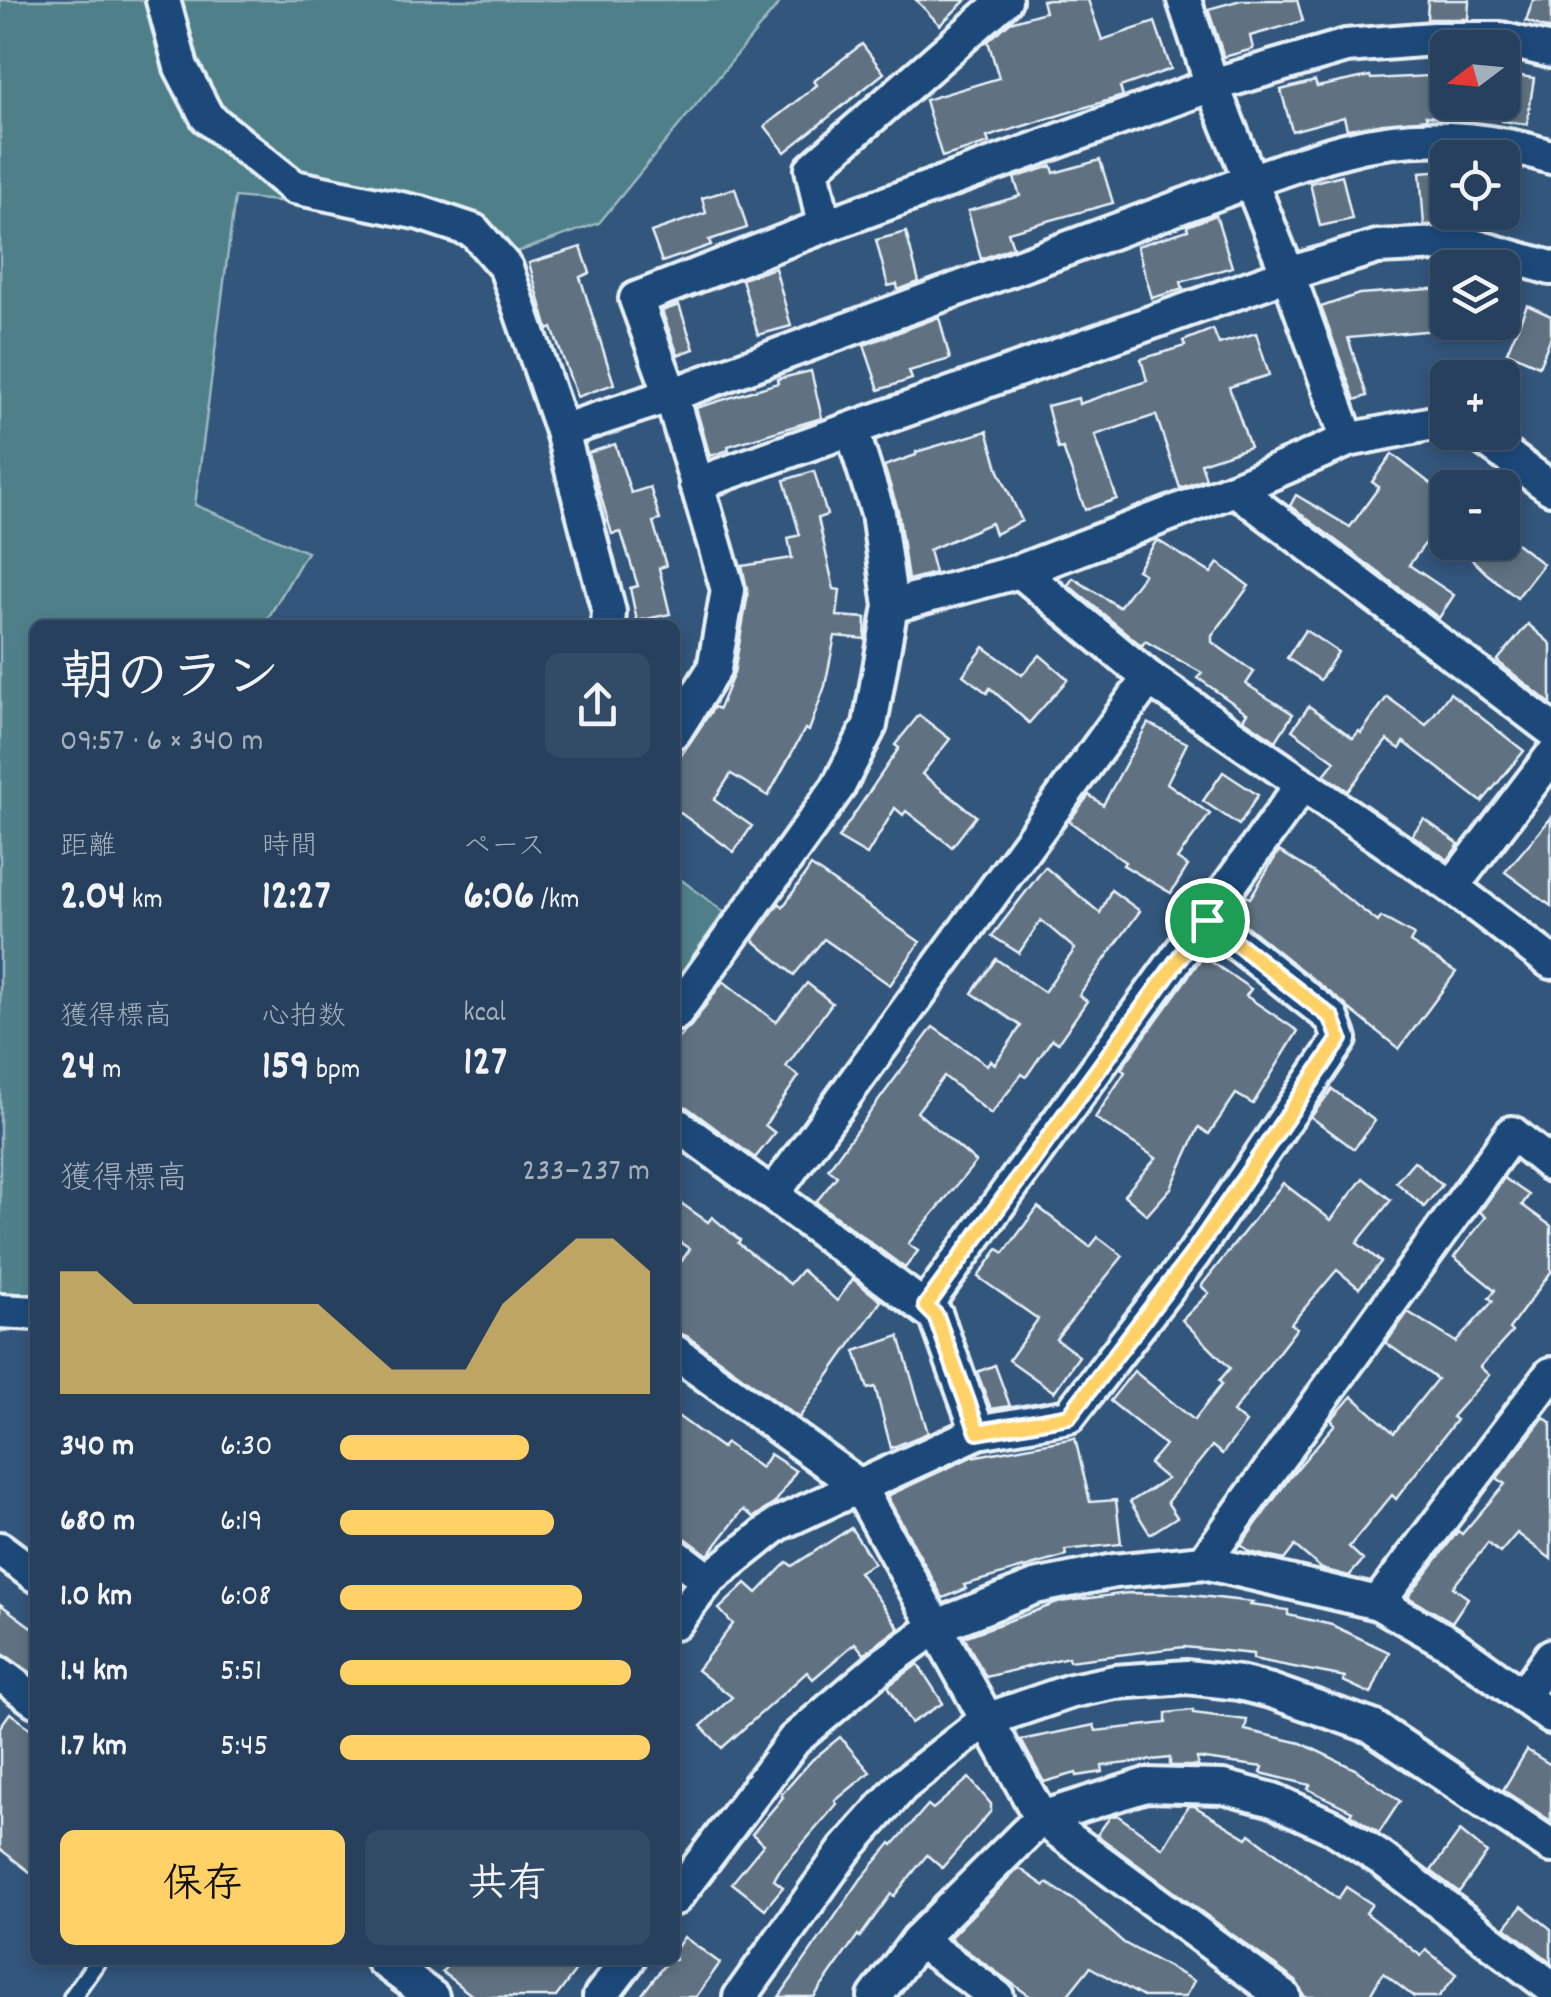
<!DOCTYPE html>
<html lang="ja">
<meta charset="utf-8">
<style>
:root{--surface:#26405d;--page:#324b66;--text:#f1f3f6;--muted:#a4afbc;--line:#425972;--accent:#ffd166}
body{margin:0;font-family:Dekko,"Klee One",sans-serif;background:var(--page);color:var(--text);height:100vh;display:flex;flex-direction:column;font-size:38px;white-space:nowrap}
*{box-sizing:border-box;margin:0}
p{font-size:32px;color:var(--muted)}
.icon{flex:none;width:55px;height:55px;fill:none;stroke:currentColor;stroke-width:2;stroke-linecap:round;stroke-linejoin:round}
.map{position:relative;flex:1;overflow:hidden}
.panel{position:absolute;left:30px;top:620px;width:650px;height:1345px;display:flex;flex-direction:column;background:var(--surface);border-radius:15px;box-shadow:0 5px 15px #0003,0 0 0 2px var(--line)}
.panel>*{flex:none}
.needle{width:65px;rotate:254deg}
.tools{position:absolute;left:1430px;top:30px;display:grid;gap:20px}
.tools a{display:grid;place-items:center;width:90px;height:90px;border-radius:15px;background:var(--surface);box-shadow:0 5px 15px #0003,0 0 0 2px var(--line);font-size:50px}
.pin{position:absolute;display:grid;place-items:center;width:85px;height:85px;color:#fff;margin:-42px;border:5px solid #fff;border-radius:50%;box-shadow:0 2px 10px #0007}
.round{display:grid;place-items:center;flex:none;width:105px;height:105px;border-radius:15px;background:var(--page)}
.head{display:flex;align-items:center;justify-content:space-between;height:170px;padding:0 30px}
h1{font-size:55px;font-weight:700;line-height:75px}
.figures{display:grid;grid-template-columns:repeat(3,1fr);gap:15px;height:170px;padding:10px 30px}
.figures div{display:grid;align-content:center}
.figures b{font-size:42px;font-weight:700}
.figures small{font-size:28px;font-weight:400}
.figures p{font-size:28px}
.chart{height:280px;padding:20px 30px}
.chart p{display:flex;justify-content:space-between}
.chart svg{width:100%;height:180px;margin-top:10px;fill:var(--accent);opacity:.7}
.button{display:flex;gap:20px;margin-top:auto;padding:20px 30px}
.button a{flex:1;height:115px;border-radius:15px;background:var(--accent);color:#111;font-size:40px;font-weight:700;line-height:115px;text-align:center}
.button a+a{background:var(--page);color:var(--text)}
ul{padding:0 30px;list-style:none;font-size:32px}
li{display:grid;grid-template-columns:160px 120px 1fr;align-items:center;height:75px}
li i{height:25px;border-radius:12px;background:var(--accent)}
.map>svg:first-child{display:block}
.green{fill:#4f808a;stroke:#9cb8c1;stroke-width:2.5}
.building{fill:#617281;stroke:#e8f1f8;stroke-width:2.5}
.lines{fill:none;stroke-linecap:round;stroke-linejoin:round}
.lane-casing{stroke:#e8f1f8;stroke-width:22}
.street-casing{stroke:#e8f1f8;stroke-width:40}
.lane{stroke:#1f4a7a;stroke-width:15}
.street{stroke:#1f4a7a;stroke-width:32}
.route-casing{stroke:#fff;stroke-width:20}
.route{stroke:#ffd166;stroke-width:12}
</style>
<div class="map">
<svg width="1551" height="1997" viewBox="0 0 1551 1997">
<rect width="100%" height="100%" fill="#33567c"/>
<filter id="ink" filterUnits="userSpaceOnUse"><feTurbulence type="fractalNoise" baseFrequency=".01" numOctaves="2"/><feDisplacementMap in="SourceGraphic" scale="20" xChannelSelector="R" yChannelSelector="G"/><feConvolveMatrix kernelMatrix="1 2 1 2 8 2 1 2 1" color-interpolation-filters="sRGB"/></filter>
<g filter="url(#ink)">
<g class="green">
<path d="M 0,0 L 782,0 L 599,223 L 517,252 L 477,220 L 235,197 L 195,505 L 307,552 L 264,625 L 35,625 L 35,1323 L 0,1332 Z"/>
<path d="M 675,875 L 724,912 L 675,981 Z"/>
</g>
<g class="building">
<path d="M 916,0 L 966,0 L 940,25 Z"/>
<path d="M 1042,0 L 1088,0 L 1102,40 L 1155,22 L 1171,69 L 1120,87 L 1123,96 L 987,137 L 989,143 L 942,157 L 925,100 L 999,78 L 988,41 L 1010,22 L 1045,12 Z"/>
<path d="M 1241,0 L 1297,0 L 1303,21 L 1250,36 L 1253,49 L 1224,57 L 1208,9 Z"/>
<path d="M 1428,0 L 1469,0 L 1468,19 L 1427,19 Z"/>
<path d="M 1533,0 L 1551,0 L 1551,30 L 1526,21 Z"/>
<path d="M 862,44 L 884,73 L 785,152 L 765,126 L 817,85 L 814,81 Z"/>
<path d="M 1502,73 L 1534,78 L 1527,124 L 1502,121 Z"/>
<path d="M 1448,75 L 1448,118 L 1426,116 L 1427,119 L 1347,129 L 1344,117 L 1292,131 L 1281,90 L 1315,81 L 1317,87 L 1370,76 L 1371,79 Z"/>
<path d="M 1100,160 L 1113,203 L 1008,232 L 1013,247 L 981,259 L 968,211 L 1020,196 L 1014,178 L 1052,166 L 1054,173 Z"/>
<path d="M 1448,170 L 1448,224 L 1424,225 L 1420,172 Z"/>
<path d="M 1342,175 L 1352,219 L 1320,226 L 1310,183 Z"/>
<path d="M 735,188 L 747,228 L 709,240 L 711,245 L 662,262 L 651,232 L 706,213 L 702,198 Z"/>
<path d="M 1216,215 L 1232,267 L 1181,282 L 1183,289 L 1152,298 L 1137,246 L 1188,230 L 1187,226 Z"/>
<path d="M 906,232 L 919,282 L 898,290 L 897,284 L 888,286 L 876,240 Z"/>
<path d="M 581,247 L 590,273 L 580,277 L 614,384 L 577,397 L 552,328 L 548,330 L 529,263 Z"/>
<path d="M 775,268 L 791,326 L 758,335 L 742,279 Z"/>
<path d="M 1443,288 L 1446,329 L 1348,338 L 1367,396 L 1355,400 L 1321,307 L 1359,294 Z"/>
<path d="M 679,305 L 694,349 L 678,355 L 662,311 Z"/>
<path d="M 1527,305 L 1551,316 L 1551,337 L 1539,366 L 1507,352 Z"/>
<path d="M 939,317 L 950,359 L 909,371 L 912,379 L 879,390 L 864,345 Z"/>
<path d="M 1213,329 L 1219,344 L 1256,333 L 1269,375 L 1229,387 L 1250,447 L 1201,463 L 1206,479 L 1180,488 L 1156,415 L 1095,435 L 1117,499 L 1085,510 L 1063,448 L 1058,449 L 1047,406 L 1078,398 L 1079,404 L 1147,381 L 1141,359 L 1185,346 L 1183,341 Z"/>
<path d="M 811,371 L 822,418 L 728,446 L 729,450 L 710,456 L 696,408 L 778,383 L 777,379 Z"/>
<path d="M 987,431 L 999,471 L 1022,521 L 995,534 L 991,523 L 929,550 L 935,573 L 908,580 L 898,510 L 884,466 L 916,455 L 916,452 Z"/>
<path d="M 615,444 L 631,493 L 650,487 L 660,520 L 653,522 L 666,566 L 659,568 L 670,614 L 637,621 L 630,588 L 638,586 L 621,532 L 612,534 L 588,453 Z"/>
<path d="M 1392,454 L 1448,497 L 1448,538 L 1436,529 L 1409,565 L 1454,595 L 1439,618 L 1290,506 L 1296,495 L 1350,527 L 1379,487 L 1372,482 Z"/>
<path d="M 814,471 L 827,515 L 818,518 L 834,589 L 840,590 L 837,616 L 866,618 L 865,639 L 835,636 L 825,686 L 809,731 L 805,729 L 768,796 L 731,774 L 714,800 L 752,826 L 734,852 L 675,809 L 675,764 L 714,707 L 719,709 L 734,673 L 748,594 L 742,566 L 792,558 L 788,538 L 800,535 L 784,480 Z"/>
<path d="M 1511,539 L 1543,564 L 1517,598 L 1486,573 L 1454,542 L 1509,542 Z"/>
<path d="M 1157,540 L 1211,573 L 1218,563 L 1249,586 L 1212,636 L 1212,642 L 1254,672 L 1246,684 L 1293,714 L 1276,741 L 1243,719 L 1247,713 L 1198,678 L 1202,673 L 1145,641 L 1142,646 L 1068,585 L 1073,578 L 1119,607 L 1144,574 L 1137,570 Z"/>
<path d="M 1528,624 L 1551,644 L 1551,704 L 1497,661 Z"/>
<path d="M 1305,630 L 1338,652 L 1320,680 L 1287,658 Z"/>
<path d="M 984,647 L 1022,675 L 1040,655 L 1068,679 L 1029,723 L 990,688 L 987,693 L 963,675 Z"/>
<path d="M 1450,693 L 1524,751 L 1482,802 L 1404,742 L 1400,749 L 1387,740 L 1348,791 L 1324,775 L 1335,761 L 1292,730 L 1309,706 L 1353,738 L 1359,731 L 1361,733 L 1387,697 L 1426,725 Z"/>
<path d="M 919,715 L 950,739 L 922,774 L 976,816 L 952,847 L 906,811 L 903,815 L 895,808 L 867,855 L 838,838 L 899,748 L 895,745 Z"/>
<path d="M 1148,723 L 1187,743 L 1167,783 L 1210,814 L 1177,859 L 1188,866 L 1171,893 L 1123,865 L 1125,862 L 1069,821 L 1089,795 L 1103,805 Z"/>
<path d="M 1223,772 L 1258,795 L 1239,825 L 1203,801 Z"/>
<path d="M 1551,818 L 1551,906 L 1505,872 Z"/>
<path d="M 1424,819 L 1459,844 L 1448,860 L 1412,835 Z"/>
<path d="M 1279,851 L 1313,872 L 1378,922 L 1381,917 L 1414,935 L 1410,942 L 1456,972 L 1399,1049 L 1233,915 L 1246,896 L 1250,898 Z"/>
<path d="M 811,866 L 920,942 L 890,985 L 824,939 L 794,975 L 753,940 L 779,903 L 783,907 Z"/>
<path d="M 1045,867 L 1100,913 L 1111,890 L 1140,911 L 1079,995 L 1087,1001 L 1058,1043 L 1052,1039 L 1026,1077 L 1022,1074 L 991,1114 L 944,1076 L 917,1112 L 976,1162 L 908,1244 L 918,1251 L 905,1268 L 816,1202 L 837,1176 L 828,1169 L 933,1027 L 987,1065 L 990,1060 L 995,1064 L 1021,1026 L 972,993 L 996,959 L 1044,992 L 1075,949 L 1041,920 L 1019,953 L 992,936 Z"/>
<path d="M 1203,956 L 1251,989 L 1246,996 L 1298,1031 L 1253,1104 L 1236,1094 L 1209,1134 L 1199,1127 L 1171,1188 L 1147,1215 L 1124,1195 L 1156,1158 L 1095,1118 L 1125,1072 L 1121,1069 Z"/>
<path d="M 723,981 L 776,1022 L 807,983 L 832,1003 L 786,1067 L 799,1076 L 765,1125 L 775,1133 L 755,1158 L 687,1107 L 675,1103 L 675,1041 L 691,1026 Z"/>
<path d="M 1332,1089 L 1375,1121 L 1354,1149 L 1311,1117 Z"/>
<path d="M 1414,1161 L 1442,1185 L 1424,1207 L 1396,1182 Z"/>
<path d="M 1363,1178 L 1391,1200 L 1357,1243 L 1381,1262 L 1359,1288 L 1337,1270 L 1291,1324 L 1297,1328 L 1233,1412 L 1246,1423 L 1222,1454 L 1212,1446 L 1167,1502 L 1177,1517 L 1150,1534 L 1130,1502 L 1167,1479 L 1149,1464 L 1165,1445 L 1110,1401 L 1134,1371 L 1194,1420 L 1222,1384 L 1219,1381 L 1230,1368 L 1182,1320 L 1209,1293 L 1201,1286 L 1283,1183 L 1331,1220 Z"/>
<path d="M 1504,1178 L 1529,1195 L 1522,1205 L 1551,1226 L 1551,1272 L 1509,1329 L 1512,1332 L 1480,1367 L 1489,1375 L 1452,1417 L 1456,1420 L 1396,1499 L 1392,1495 L 1349,1547 L 1363,1560 L 1349,1576 L 1322,1569 L 1295,1546 L 1284,1560 L 1250,1552 L 1241,1545 L 1290,1477 L 1335,1424 L 1331,1420 L 1352,1396 L 1394,1433 L 1437,1379 L 1386,1343 L 1408,1312 L 1456,1342 L 1493,1301 L 1489,1298 L 1495,1290 L 1454,1257 L 1486,1217 L 1480,1212 Z"/>
<path d="M 675,1199 L 708,1222 L 712,1217 L 740,1240 L 738,1243 L 790,1284 L 802,1270 L 837,1301 L 853,1279 L 881,1301 L 799,1418 L 687,1336 L 675,1332 L 675,1270 L 690,1249 L 675,1239 Z"/>
<path d="M 1038,1207 L 1090,1247 L 1098,1237 L 1123,1256 L 1056,1339 L 1079,1356 L 1054,1392 L 1009,1360 L 1038,1319 L 978,1277 L 998,1249 L 1004,1253 Z"/>
<path d="M 899,1336 L 928,1433 L 891,1448 L 875,1387 L 868,1389 L 855,1351 Z"/>
<path d="M 995,1365 L 1010,1406 L 991,1409 L 977,1372 Z"/>
<path d="M 675,1414 L 722,1448 L 726,1443 L 761,1468 L 770,1454 L 796,1471 L 775,1503 L 754,1517 L 743,1510 L 708,1555 L 687,1539 L 675,1535 Z"/>
<path d="M 1544,1417 L 1551,1423 L 1551,1559 L 1517,1533 L 1500,1553 L 1488,1543 L 1453,1587 L 1468,1598 L 1452,1622 L 1408,1597 L 1458,1531 L 1462,1534 L 1505,1484 L 1497,1478 Z"/>
<path d="M 1075,1438 L 1090,1502 L 1116,1500 L 1121,1544 L 1065,1550 L 1066,1556 L 964,1585 L 966,1589 L 943,1598 L 887,1496 L 971,1457 Z"/>
<path d="M 851,1528 L 874,1563 L 859,1572 L 899,1628 L 864,1654 L 855,1643 L 813,1679 L 807,1672 L 722,1748 L 701,1726 L 732,1697 L 697,1670 L 733,1624 L 719,1609 L 746,1583 L 757,1593 L 787,1562 L 792,1566 Z"/>
<path d="M 1128,1593 L 1182,1594 L 1253,1602 L 1250,1605 L 1288,1610 L 1288,1615 L 1332,1625 L 1389,1652 L 1371,1694 L 1343,1681 L 1345,1677 L 1253,1659 L 1253,1654 L 1184,1647 L 1069,1661 L 1068,1657 L 986,1677 L 964,1637 L 1060,1602 Z"/>
<path d="M 0,1604 L 35,1630 L 35,1675 L 0,1652 Z"/>
<path d="M 918,1664 L 943,1703 L 911,1723 L 888,1686 Z"/>
<path d="M 1193,1710 L 1193,1713 L 1247,1720 L 1245,1730 L 1301,1743 L 1355,1769 L 1400,1801 L 1379,1833 L 1350,1814 L 1352,1811 L 1308,1789 L 1310,1785 L 1261,1773 L 1263,1767 L 1197,1758 L 1198,1766 L 1170,1766 L 1170,1758 L 1102,1766 L 1103,1772 L 1077,1776 L 1076,1773 L 1044,1782 L 1021,1740 L 1094,1725 L 1096,1731 L 1166,1723 L 1166,1713 Z"/>
<path d="M 10,1713 L 35,1732 L 35,1876 L 0,1849 L 0,1727 Z"/>
<path d="M 840,1737 L 870,1772 L 835,1801 L 837,1804 L 779,1871 L 774,1880 L 783,1887 L 765,1909 L 732,1883 L 764,1844 L 752,1834 L 783,1797 L 781,1795 L 812,1760 Z"/>
<path d="M 1527,1750 L 1551,1765 L 1551,1821 L 1503,1790 Z"/>
<path d="M 969,1778 L 991,1804 L 991,1811 L 942,1868 L 927,1855 L 894,1896 L 891,1894 L 860,1937 L 858,1935 L 814,1997 L 779,1997 L 861,1879 L 891,1843 L 893,1845 L 928,1805 L 933,1809 Z"/>
<path d="M 1188,1806 L 1194,1806 L 1247,1838 L 1250,1834 L 1338,1899 L 1346,1887 L 1372,1904 L 1366,1913 L 1421,1956 L 1426,1950 L 1457,1974 L 1439,1997 L 1414,1997 L 1383,1973 L 1369,1997 L 1305,1997 L 1296,1981 L 1097,1835 L 1110,1817 L 1117,1815 L 1163,1848 Z"/>
<path d="M 1460,1831 L 1487,1853 L 1459,1892 L 1431,1871 Z"/>
<path d="M 1019,1868 L 1045,1886 L 1047,1883 L 1077,1902 L 1124,1943 L 1194,1981 L 1185,1997 L 1143,1997 L 1090,1967 L 1066,1997 L 1031,1997 L 949,1938 Z"/>
<path d="M 1522,1906 L 1551,1929 L 1551,1962 L 1505,1927 Z"/>
<path d="M 684,1937 L 720,1963 L 696,1997 L 640,1997 L 668,1960 L 675,1960 L 675,1950 Z"/>
<path d="M 452,1960 L 565,1960 L 577,1969 L 556,1997 L 474,1997 L 442,1972 Z"/>
</g>
<g class="lines">
<defs>
<path id="lane" d="M 72,1997 L 98,1960"/>
<g id="street">
<path d="M 163,0 L 181,67 L 207,117 L 294,187 L 420,213 L 474,231 L 506,268 L 562,431 L 609,612 L 608,625"/>
<path d="M 1184,0 L 1212,85 L 1288,274 L 1348,440"/>
<path d="M 824,226 L 812,169 L 1005,0"/>
<path d="M 562,431 L 671,395 L 1250,181 C 1281,171 1313,158 1345,150 C 1413,132 1485,136 1551,157"/>
<path d="M 1468,432 L 1479,435 L 1551,488"/>
<path d="M 696,484 L 1288,274 L 1377,247 L 1463,243 L 1551,268"/>
<path d="M 1235,489 L 1551,729"/>
<path d="M 1020,571 L 1149,678 L 1452,887 L 1551,962"/>
<path d="M 891,606 L 1020,571 L 1235,489 L 1348,440 L 1433,423 L 1448,427"/>
<path d="M 675,731 L 714,669 L 728,590 L 671,395 L 636,299 L 824,226 L 1212,85 L 1346,46 L 1433,39 L 1501,39 L 1551,51"/>
<path d="M 1452,887 L 1551,757"/>
<path d="M 675,1014 L 838,787 L 870,725 L 891,606 L 878,513 L 852,430"/>
<path d="M 675,1123 L 936,1316 L 978,1432"/>
<path d="M 773,1194 L 1149,678"/>
<path d="M 925,1306 L 1302,785"/>
<path d="M 0,1311 L 35,1313"/>
<path d="M 675,1352 L 858,1485 L 1041,1818 L 1284,1997"/>
<path d="M 0,1549 L 35,1575"/>
<path d="M 675,1555 L 708,1580"/>
<path d="M 1204,1562 L 1512,1133 L 1551,1165"/>
<path d="M 1378,1603 L 1551,1374"/>
<path d="M 675,1623 L 708,1580 L 778,1524 L 978,1432 L 1069,1416 L 1193,1255 L 1340,1039 L 1332,1018 L 1207,920"/>
<path d="M 0,1674 L 35,1700"/>
<path d="M 1523,1696 L 1551,1656"/>
<path d="M 675,1898 L 794,1740 L 881,1666 L 937,1626 L 1035,1587 L 1114,1571 L 1204,1562 L 1378,1603 L 1449,1643 L 1551,1717"/>
<path d="M 918,1940 L 997,1997"/>
<path d="M 382,1960 L 432,1997"/>
<path d="M 600,1997 L 628,1960"/>
<path d="M 740,1997 L 845,1850 L 902,1786 L 986,1720 L 1071,1691 L 1115,1682 L 1187,1677 L 1239,1683 L 1271,1691 L 1373,1727 L 1551,1846"/>
<path d="M 875,1997 L 918,1940 L 1041,1818 L 1146,1785 L 1223,1787 L 1273,1800 L 1334,1828 L 1382,1859 L 1551,1987"/>
</g>
</defs>
<use href="#lane" class="lane-casing"/>
<use href="#street" class="street-casing"/>
<use href="#lane" class="lane"/>
<use href="#street" class="street"/>
</g>
</g>
<g class="lines" filter="url(#ink)">
<defs>
<path id="route" d="M 1207,920 L 1332,1018 L 1340,1039 L 1193,1254 L 1069,1416 L 978,1432 L 936,1316 L 926,1306 Z"/>
</defs>
<use href="#route" class="route-casing"/>
<use href="#route" class="route"/>
</g>
</svg>
<div class="tools">
<a><svg class="needle" viewBox="-14 -14 28 28"><path d="M0-13l5 13h-10z" fill="#e53935"/><path d="M0 13l5-13h-10z" fill="#a4afbc"/></svg></a>
<a><svg class="icon" aria-label="locate" viewBox="0 0 24 24"><circle cx="12" cy="12" r="6"/><path d="M12 2v4M12 18v4M2 12h4M18 12h4"/></svg></a>
<a><svg class="icon" aria-label="layers" viewBox="0 0 24 24"><path d="M12 4l9 5-9 5-9-5zM3 14l9 5 9-5"/></svg></a>
<a>+</a>
<a>−</a>
</div>
<div class="pin" style="left:1207px;top:920px;background:#1e9e55"><svg class="icon" aria-label="arrive" viewBox="0 0 24 24"><path d="M6 21V4h12l-3 4 3 4H6"/></svg></div>
<section class="panel">
<div class="head"><div><h1>朝のラン</h1><p>09:57 · 6 × 340 m</p></div><a class="round"><svg class="icon" aria-label="share" viewBox="0 0 24 24"><path d="M12 15V3M7 8l5-5 5 5M5 13v7h14v-7"/></svg></a></div>
<div class="figures">
<div><p>距離</p><b>2.04<small> km</small></b></div>
<div><p>時間</p><b>12:27</b></div>
<div><p>ペース</p><b>6:06<small> /km</small></b></div>
</div>
<div class="figures">
<div><p>獲得標高</p><b>24<small> m</small></b></div>
<div><p>心拍数</p><b>159<small> bpm</small></b></div>
<div><p>kcal</p><b>127</b></div>
</div>
<div class="chart"><p><span>獲得標高</span>233–237 m</p>
<svg viewBox="0 0 160 44" preserveAspectRatio="none"><path d="M0 44V14L10 14L20 22L30 22L40 22L50 22L60 22L70 22L80 30L90 38L100 38L110 38L120 22L130 14L140 6L150 6L160 14V44z"/></svg>
</div>
<ul>
<li><b>340 m</b>6:30<i style="width:61%"></i></li>
<li><b>680 m</b>6:19<i style="width:69%"></i></li>
<li><b>1.0 km</b>6:08<i style="width:78%"></i></li>
<li><b>1.4 km</b>5:51<i style="width:94%"></i></li>
<li><b>1.7 km</b>5:45<i style="width:100%"></i></li>
</ul>
<div class="button"><a>保存</a><a>共有</a></div>
</section>
</div>
